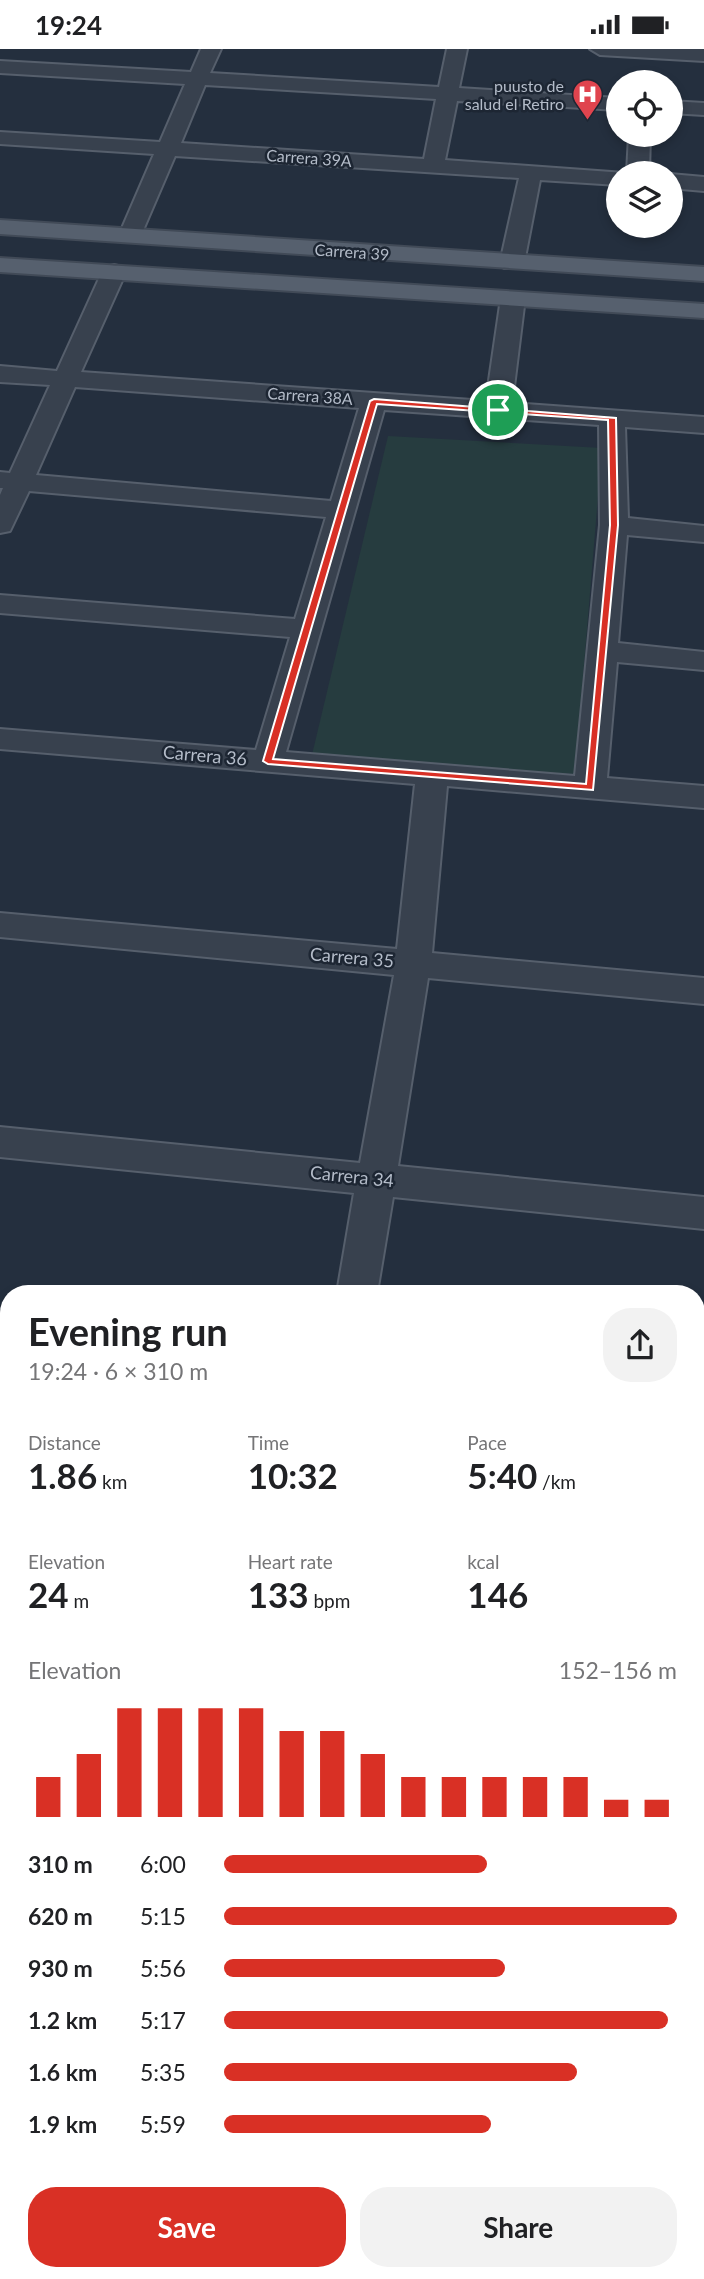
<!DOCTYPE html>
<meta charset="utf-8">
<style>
:root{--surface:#fff;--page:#f2f2f2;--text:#202124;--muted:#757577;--accent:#d93025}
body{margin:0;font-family:Lato,sans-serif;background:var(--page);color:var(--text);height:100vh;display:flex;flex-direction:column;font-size:26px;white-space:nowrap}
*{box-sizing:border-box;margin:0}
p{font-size:23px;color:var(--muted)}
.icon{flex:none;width:38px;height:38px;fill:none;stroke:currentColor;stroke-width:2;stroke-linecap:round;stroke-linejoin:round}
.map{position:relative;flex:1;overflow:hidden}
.details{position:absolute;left:0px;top:1236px;width:705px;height:996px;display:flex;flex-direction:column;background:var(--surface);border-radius:28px 28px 0 0;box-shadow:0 4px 10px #0003}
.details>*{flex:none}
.buttons{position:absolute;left:606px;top:21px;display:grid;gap:14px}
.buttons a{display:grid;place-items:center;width:77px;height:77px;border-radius:50%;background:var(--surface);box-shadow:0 4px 10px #0003;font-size:35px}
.pin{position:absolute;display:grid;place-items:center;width:60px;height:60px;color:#fff;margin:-30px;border:4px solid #fff;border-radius:50%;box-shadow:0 2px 7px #0007}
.round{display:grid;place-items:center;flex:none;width:74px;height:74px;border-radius:28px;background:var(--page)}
.summary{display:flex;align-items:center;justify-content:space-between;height:119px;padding:0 28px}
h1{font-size:38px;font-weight:700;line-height:52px}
.stats{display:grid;grid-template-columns:repeat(3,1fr);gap:10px;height:119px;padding:7px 28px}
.stats div{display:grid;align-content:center}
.stats b{font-size:35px;font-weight:700}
.stats small{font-size:19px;font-weight:400}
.stats p{font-size:19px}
.chart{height:196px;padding:14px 28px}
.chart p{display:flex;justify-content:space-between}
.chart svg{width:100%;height:126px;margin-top:7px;stroke:var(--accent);stroke-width:6}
.button{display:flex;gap:14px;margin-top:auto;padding:14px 28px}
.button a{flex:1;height:80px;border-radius:28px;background:var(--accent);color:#fff;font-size:28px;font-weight:700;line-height:80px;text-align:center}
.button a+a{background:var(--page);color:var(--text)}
ul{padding:0 28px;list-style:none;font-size:23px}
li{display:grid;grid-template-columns:112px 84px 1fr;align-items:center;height:52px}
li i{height:18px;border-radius:9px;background:var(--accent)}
.status{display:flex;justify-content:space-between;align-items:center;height:49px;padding:0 35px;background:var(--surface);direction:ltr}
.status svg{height:19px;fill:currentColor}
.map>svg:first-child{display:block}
.green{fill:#263c3f}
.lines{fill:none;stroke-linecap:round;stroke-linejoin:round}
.minor-casing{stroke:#565f6c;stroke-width:4}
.major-casing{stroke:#414a57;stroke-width:4}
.minor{fill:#38414e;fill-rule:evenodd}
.major{fill:#56606e;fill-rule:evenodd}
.route{fill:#d93025;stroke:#fff;stroke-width:2;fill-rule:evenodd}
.labels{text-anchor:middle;stroke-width:5;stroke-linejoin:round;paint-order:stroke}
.far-poi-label{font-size:16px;fill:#b4bcc9;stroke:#1d2633;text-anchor:end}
.far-street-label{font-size:16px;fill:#b4bcc9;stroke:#1d2633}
.street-label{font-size:18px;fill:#b4bcc9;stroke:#1d2633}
</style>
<div class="status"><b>19:24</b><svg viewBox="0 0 49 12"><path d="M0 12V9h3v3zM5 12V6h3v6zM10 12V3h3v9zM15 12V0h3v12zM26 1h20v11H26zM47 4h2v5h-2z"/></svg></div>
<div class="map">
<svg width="704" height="2230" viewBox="0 0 704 2230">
<rect width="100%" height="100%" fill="#242f3e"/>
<path class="green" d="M 388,387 L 602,399 L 575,725 L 311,710 Z"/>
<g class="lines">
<defs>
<g id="minor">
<path d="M 201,0 L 221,0 L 210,24 L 439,38 L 447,0 L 467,0 L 459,39 L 618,49 L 618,61 L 457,52 L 445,111 L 625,124 L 618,124 L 618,136 L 540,131 L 524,214 L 520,219 L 504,219 L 500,214 L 519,129 L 175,107 L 141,186 L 130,193 L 119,186 L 154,105 L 0,95 L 0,83 L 160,93 L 185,35 L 0,24 L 0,12 L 191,23 ZM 205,36 L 436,50 L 424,110 L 181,94 Z"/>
<path d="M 590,0 L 704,0 L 704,12 L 600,6 Z"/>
<path d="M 670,52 L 704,54 L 704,66 L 670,64 Z"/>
<path d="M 629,86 L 650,86 L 649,124 L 627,124 Z"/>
<path d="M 670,125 L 704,128 L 704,142 L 670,139 Z"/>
<path d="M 114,216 L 122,218 L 126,223 L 81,323 L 486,352 L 501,249 L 505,244 L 521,244 L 525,249 L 512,354 L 704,368 L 704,384 L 625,378 L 628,469 L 704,477 L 704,493 L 627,486 L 618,594 L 704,603 L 704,621 L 617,613 L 607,729 L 704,737 L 704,759 L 447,737 L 432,904 L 704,929 L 704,955 L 428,929 L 398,1117 L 704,1148 L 704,1180 L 393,1148 L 377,1244 L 337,1244 L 354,1144 L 0,1108 L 0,1078 L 360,1114 L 394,926 L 0,888 L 0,864 L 397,900 L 415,735 L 0,700 L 0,680 L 256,701 L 290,588 L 0,564 L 0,546 L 295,570 L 326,468 L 29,442 L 10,482 L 0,484 L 0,446 L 3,439 L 0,439 L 0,423 L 10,424 L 50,336 L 0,333 L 0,317 L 57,322 L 102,223 L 106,218 ZM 75,338 L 359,359 L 331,452 L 36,426 ZM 384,361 L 599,376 L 600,476 L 575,727 L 286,703 Z"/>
<path d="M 0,1309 L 9,1310 L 9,1346 L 0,1345 Z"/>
<rect x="696" y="1400" width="8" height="40"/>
<path d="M 0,1606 L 9,1607 L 9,1653 L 0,1652 Z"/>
<path d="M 696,1715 L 704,1716 L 704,1764 L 696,1764 Z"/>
<path d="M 9,1898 L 9,1985 L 0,1988 L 9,1990 L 9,2044 L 0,2042 L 0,1902 Z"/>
<path d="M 696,2136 L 704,2137 L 704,2193 L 696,2192 Z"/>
<path d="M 172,2222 L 229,2222 L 229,2230 L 171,2230 Z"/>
</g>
<g id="major">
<path d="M 0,171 L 704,218 L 704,232 L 0,185 Z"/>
<path d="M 0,209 L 704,255 L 704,269 L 0,223 Z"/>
</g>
</defs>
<use href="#minor" class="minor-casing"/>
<use href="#major" class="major-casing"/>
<use href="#minor" class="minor"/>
<use href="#major" class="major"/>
</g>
<path class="route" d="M 374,350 L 616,369 L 618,476 L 593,741 L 268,715 L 263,712 L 370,352 ZM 377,355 L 608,371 L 610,476 L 586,735 L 273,710 Z"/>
<defs>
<symbol id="hospital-pin" viewBox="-11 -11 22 30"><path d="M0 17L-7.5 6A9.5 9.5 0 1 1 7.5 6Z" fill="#e0444e" stroke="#1d2633"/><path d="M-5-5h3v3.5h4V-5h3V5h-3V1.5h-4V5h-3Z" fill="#fff"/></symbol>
</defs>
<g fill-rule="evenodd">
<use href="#hospital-pin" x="570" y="28" width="35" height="47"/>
</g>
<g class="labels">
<g class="far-poi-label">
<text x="564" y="43">puusto de<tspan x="564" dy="18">salud el Retiro</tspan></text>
</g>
<g class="far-street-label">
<text transform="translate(309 109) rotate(4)" y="6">Carrera 39A</text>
<text transform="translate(352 203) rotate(4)" y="6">Carrera 39</text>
<text transform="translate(310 347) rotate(4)" y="6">Carrera 38A</text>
</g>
<g class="street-label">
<text transform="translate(205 707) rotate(5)" y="6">Carrera 36</text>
<text transform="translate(352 909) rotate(5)" y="6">Carrera 35</text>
<text transform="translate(352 1128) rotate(6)" y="6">Carrera 34</text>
</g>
</g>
</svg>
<div class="buttons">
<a><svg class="icon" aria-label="locate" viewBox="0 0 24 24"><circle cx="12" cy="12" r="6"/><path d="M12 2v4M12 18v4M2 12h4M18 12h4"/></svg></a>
<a><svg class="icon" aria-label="layers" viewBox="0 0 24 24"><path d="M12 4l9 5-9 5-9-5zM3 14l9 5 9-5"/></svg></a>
</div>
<div class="pin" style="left:498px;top:361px;background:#1e9e55"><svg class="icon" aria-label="arrive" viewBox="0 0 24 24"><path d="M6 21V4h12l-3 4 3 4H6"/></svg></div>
<section class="details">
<div class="summary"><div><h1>Evening run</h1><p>19:24 · 6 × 310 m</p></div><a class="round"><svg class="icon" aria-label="share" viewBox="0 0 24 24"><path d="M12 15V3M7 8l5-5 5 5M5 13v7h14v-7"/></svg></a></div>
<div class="stats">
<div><p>Distance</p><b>1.86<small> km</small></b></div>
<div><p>Time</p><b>10:32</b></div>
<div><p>Pace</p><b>5:40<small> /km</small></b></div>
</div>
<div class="stats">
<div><p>Elevation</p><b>24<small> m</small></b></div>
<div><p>Heart rate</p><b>133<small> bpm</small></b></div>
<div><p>kcal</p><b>146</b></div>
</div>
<div class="chart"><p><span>Elevation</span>152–156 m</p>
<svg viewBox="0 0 160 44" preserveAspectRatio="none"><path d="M5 44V30M15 44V22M25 44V6M35 44V6M45 44V6M55 44V6M65 44V14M75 44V14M85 44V22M95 44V30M105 44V30M115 44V30M125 44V30M135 44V30M145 44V38M155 44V38"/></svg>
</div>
<ul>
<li><b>310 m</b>6:00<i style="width:58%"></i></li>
<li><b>620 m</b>5:15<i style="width:100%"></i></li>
<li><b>930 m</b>5:56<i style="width:62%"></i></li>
<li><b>1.2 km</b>5:17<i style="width:98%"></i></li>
<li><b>1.6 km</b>5:35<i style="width:78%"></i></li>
<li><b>1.9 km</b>5:59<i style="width:59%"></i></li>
</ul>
<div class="button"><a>Save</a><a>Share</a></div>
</section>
</div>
